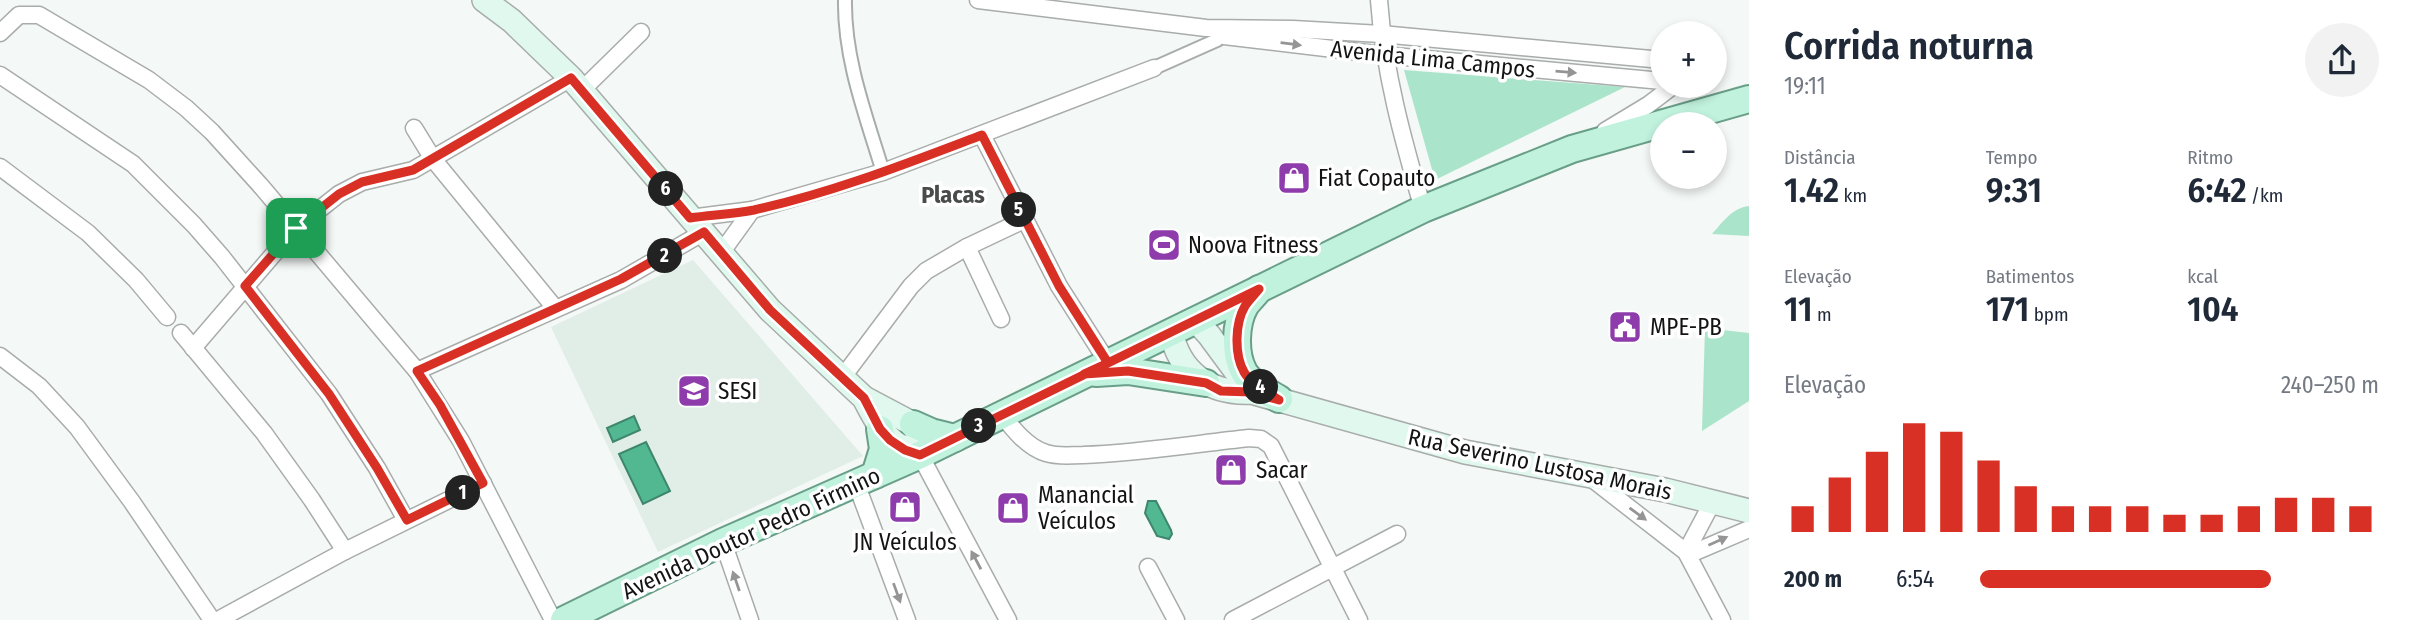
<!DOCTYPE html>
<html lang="pt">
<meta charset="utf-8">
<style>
:root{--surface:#fff;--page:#f2f2f3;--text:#1f2937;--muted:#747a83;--accent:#d93025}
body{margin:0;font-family:"Fira Sans Condensed",sans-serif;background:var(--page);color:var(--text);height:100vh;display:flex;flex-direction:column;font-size:26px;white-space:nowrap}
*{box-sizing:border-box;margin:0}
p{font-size:23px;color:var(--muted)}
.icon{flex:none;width:38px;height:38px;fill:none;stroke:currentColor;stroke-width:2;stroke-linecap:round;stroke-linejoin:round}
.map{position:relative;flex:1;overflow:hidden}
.drawer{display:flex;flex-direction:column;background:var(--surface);width:665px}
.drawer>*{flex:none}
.fabs{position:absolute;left:1650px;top:21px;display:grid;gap:14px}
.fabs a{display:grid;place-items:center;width:77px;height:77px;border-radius:50%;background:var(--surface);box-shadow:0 4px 10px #0003;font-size:35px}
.pin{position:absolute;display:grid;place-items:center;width:60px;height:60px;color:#fff;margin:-30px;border-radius:14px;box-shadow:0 4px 10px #0006}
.km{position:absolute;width:35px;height:35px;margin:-18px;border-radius:50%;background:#222;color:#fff;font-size:19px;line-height:35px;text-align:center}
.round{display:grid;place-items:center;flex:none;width:74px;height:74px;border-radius:37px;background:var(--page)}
.head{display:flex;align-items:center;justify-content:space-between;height:119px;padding:0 35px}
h1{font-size:38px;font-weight:600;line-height:52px}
.figures{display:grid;grid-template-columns:repeat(3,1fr);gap:10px;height:119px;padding:7px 35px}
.figures div{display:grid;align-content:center}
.figures b{font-size:35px;font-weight:600}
.figures small{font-size:19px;font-weight:400}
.figures p{font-size:19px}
.chart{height:196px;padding:14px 35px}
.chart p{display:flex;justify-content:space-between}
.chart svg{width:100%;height:126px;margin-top:7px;stroke:var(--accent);stroke-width:6}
ul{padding:0 35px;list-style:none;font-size:23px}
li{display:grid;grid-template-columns:112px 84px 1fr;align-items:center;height:52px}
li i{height:18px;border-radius:9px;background:var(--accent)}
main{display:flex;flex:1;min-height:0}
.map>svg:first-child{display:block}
.built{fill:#e1ede7}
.green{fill:#aae4ca}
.water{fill:#51b892;stroke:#3e866c;stroke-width:2}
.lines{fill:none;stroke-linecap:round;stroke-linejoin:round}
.pedestrian-casing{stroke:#a8acaa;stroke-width:16}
.minor-casing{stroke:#a8acaa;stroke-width:19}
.secondary-casing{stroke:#a8acaa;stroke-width:26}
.primary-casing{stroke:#699e88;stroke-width:30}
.pedestrian{stroke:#fff;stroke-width:12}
.minor{stroke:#fff;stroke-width:16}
.secondary{stroke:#e0f8ee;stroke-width:23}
.primary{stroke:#c1f2dd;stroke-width:26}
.oneway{fill:#949594}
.route-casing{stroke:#fff;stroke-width:14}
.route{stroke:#d93025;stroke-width:9}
.labels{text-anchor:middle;stroke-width:7;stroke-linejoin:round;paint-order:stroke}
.street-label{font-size:23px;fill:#121312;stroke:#fff}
.poi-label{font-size:23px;fill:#121312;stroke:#fff;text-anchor:start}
.neighbourhood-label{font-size:24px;font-weight:bold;fill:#484b4a;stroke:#fff}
</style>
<main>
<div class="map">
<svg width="1749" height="620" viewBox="0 0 1749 620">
<rect width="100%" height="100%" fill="#f4f8f6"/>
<path class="built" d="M 693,260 L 863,456 L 658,552 L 551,327 Z"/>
<g class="green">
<path d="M 1404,70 L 1625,87 L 1435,180 Z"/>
<path d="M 1749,206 L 1749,236 L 1712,234 C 1723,222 1732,208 1749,206 Z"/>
<path d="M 1705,328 L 1749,333 L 1749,401 L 1702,431 Z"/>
</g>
<g class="water">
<path d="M 634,416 L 640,430 L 613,442 L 607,428 Z"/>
<path d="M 646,442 L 670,491 L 643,504 L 619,454 Z"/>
<path d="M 1148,501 L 1156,501 L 1171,530 L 1172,534 L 1169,539 L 1157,536 L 1145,513 Z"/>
</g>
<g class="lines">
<defs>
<g id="pedestrian">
<path d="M 845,0 C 844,59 866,116 883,172"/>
<path d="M 1154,68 L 1217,40 L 1223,35 L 1225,29"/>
</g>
<g id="minor">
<path d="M 978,0 L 1206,28 L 1293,29 L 1381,34 L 1662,60"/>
<path d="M 1379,0 C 1384,72 1403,140 1423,209"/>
<path d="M 0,33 L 19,15 L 39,15 L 149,80 L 186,108 L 212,132 L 260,185 L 417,371 L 461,441 L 553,620"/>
<path d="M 1224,36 L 1384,55 L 1662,81"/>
<path d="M 0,75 L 133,164 L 194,225 L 222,257 L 329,394 L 377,468 L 406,520"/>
<path d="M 582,90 L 641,32"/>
<path d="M 414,128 L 433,159 L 555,308"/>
<path d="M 1605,131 L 1648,105 L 1673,86"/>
<path d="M 982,135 L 1059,286 L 1108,363"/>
<path d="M 0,167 L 88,233 L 136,280 L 167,317"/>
<path d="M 690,218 L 752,210 L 883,172 L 1154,68"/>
<path d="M 967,247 L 1001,319"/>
<path d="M 721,253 L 752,210"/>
<path d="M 181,333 L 264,433 L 312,500 L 345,551"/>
<path d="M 193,348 L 296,228 L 339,194 L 362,182 L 413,170 L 571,78"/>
<path d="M 0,356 L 39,386 L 77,427 L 132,502 L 212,620"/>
<path d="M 417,371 L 621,280 L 704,232"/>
<path d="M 842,378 L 911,286 L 926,271 L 967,247 L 1024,220"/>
<path d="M 1002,415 C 1013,429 1028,448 1046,453 C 1058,457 1071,455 1083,455 C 1138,453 1194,444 1249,438 L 1261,439 L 1271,446 L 1359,620"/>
<path d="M 920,455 L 1008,620"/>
<path d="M 1591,478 L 1686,552 L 1722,620"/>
<path d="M 856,483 L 907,620"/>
<path d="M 723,542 L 750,620"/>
<path d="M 1686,552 L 1712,503"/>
<path d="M 1688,555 L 1749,529"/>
<path d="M 1148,567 L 1176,620"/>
<path d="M 218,620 L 345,551 L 483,483"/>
<path d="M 1233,620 L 1397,534"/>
</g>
<g id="secondary">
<path d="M 484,0 L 512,21 L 571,78 L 770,310 L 864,398 L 913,424 L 919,437 L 920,455 C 886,444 880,428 864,398"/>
<path d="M 1195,320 L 1209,335 L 1243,381"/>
<path d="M 1171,331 C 1179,373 1210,394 1251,392 L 1465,452 L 1665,490 L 1749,511"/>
</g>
<g id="primary">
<path d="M 1259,289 C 1255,295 1249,300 1245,306 C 1235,324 1234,354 1244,372 C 1251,384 1268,392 1279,399"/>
<path d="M 1096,373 L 1128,371 L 1206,383"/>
<path d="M 913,424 L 931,432 L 955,438"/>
<path d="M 875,475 L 883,449 L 880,429"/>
<path d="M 564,620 L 723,542 L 920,455 L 1423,209 L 1572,149 L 1749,99"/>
</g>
</defs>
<use href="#pedestrian" class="pedestrian-casing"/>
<use href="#minor" class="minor-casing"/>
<use href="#secondary" class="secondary-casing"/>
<use href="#primary" class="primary-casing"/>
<use href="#pedestrian" class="pedestrian"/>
<use href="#minor" class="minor"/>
<use href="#secondary" class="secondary"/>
<use href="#primary" class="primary"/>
</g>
<defs><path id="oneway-solid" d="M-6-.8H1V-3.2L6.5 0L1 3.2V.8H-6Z" transform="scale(1.75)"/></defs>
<g class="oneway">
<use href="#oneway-solid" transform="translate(1291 44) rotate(7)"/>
<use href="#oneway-solid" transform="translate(1566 72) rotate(5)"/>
<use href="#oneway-solid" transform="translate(1638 514) rotate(36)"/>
<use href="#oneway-solid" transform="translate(1718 541) rotate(-24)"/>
<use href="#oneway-solid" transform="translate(976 560) rotate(-118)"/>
<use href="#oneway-solid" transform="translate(736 581) rotate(-109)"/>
<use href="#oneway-solid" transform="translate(897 593) rotate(70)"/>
</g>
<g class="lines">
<defs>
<path id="route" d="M 296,228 L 245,286 L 329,394 L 377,468 L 407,520 L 483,483 L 440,405 L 417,371 L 621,279 L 704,232 L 770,310 L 864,398 L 880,429 L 890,440 L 905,450 L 920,455 C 1033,399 1146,344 1259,289 C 1255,294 1249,300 1245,306 C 1235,323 1234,354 1244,372 C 1251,384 1268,392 1279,400 L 1251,392 L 1221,391 L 1206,383 L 1128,371 L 1084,374 L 1108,363 L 1059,286 L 982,135 C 908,163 832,193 754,210 C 733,214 711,215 690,218 L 571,78 L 413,170 L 362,182 L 339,194 L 296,228"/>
</defs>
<use href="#route" class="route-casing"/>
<use href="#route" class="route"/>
</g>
<defs>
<symbol id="shop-square" viewBox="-11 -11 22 22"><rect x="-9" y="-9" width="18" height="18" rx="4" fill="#8e3cab" stroke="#fff"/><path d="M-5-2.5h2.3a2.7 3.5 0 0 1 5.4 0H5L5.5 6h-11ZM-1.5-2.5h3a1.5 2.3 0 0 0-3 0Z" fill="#fff"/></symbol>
<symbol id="stadium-square" viewBox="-11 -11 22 22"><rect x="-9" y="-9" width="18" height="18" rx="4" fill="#8e3cab" stroke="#fff"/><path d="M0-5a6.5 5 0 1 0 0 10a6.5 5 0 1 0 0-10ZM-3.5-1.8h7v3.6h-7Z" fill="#fff"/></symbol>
<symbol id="civic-square" viewBox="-11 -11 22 22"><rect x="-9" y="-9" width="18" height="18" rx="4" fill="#8e3cab" stroke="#fff"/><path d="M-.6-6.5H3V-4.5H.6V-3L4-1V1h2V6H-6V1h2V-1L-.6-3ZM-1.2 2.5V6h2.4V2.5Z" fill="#fff"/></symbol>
<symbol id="school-square" viewBox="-11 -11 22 22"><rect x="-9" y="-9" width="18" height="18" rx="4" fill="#8e3cab" stroke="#fff"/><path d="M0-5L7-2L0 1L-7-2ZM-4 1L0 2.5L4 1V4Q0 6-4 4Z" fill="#fff"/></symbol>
</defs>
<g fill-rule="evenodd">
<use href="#shop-square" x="1275" y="159" width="38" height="38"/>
<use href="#stadium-square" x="1145" y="226" width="38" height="38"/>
<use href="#civic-square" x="1606" y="308" width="38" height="38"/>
<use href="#school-square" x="675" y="372" width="38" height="38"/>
<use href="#shop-square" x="1212" y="451" width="38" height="38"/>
<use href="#shop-square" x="886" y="488" width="38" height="38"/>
<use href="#shop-square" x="994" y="489" width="38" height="38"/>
</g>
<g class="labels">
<g class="street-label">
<text transform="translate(1433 59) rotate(6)" y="8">Avenida Lima Campos</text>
<text transform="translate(1540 464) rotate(12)" y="8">Rua Severino Lustosa Morais</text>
<text transform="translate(751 533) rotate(-25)" y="8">Avenida Doutor Pedro Firmino</text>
</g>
<g class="poi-label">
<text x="1318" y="186">Fiat Copauto</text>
<text x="1188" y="253">Noova Fitness</text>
<text x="1650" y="335">MPE-PB</text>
<text x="718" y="399">SESI</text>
<text x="1256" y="478">Sacar</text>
<text x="1038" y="503">Manancial<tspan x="1038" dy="26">Veículos</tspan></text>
<text x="905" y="550" text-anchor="middle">JN Veículos</text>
</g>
<g class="neighbourhood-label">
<text x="953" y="203">Placas</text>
</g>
</g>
</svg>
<div class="fabs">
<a>+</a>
<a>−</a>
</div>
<div class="pin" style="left:296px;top:228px;background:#1e9e55"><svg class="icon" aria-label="arrive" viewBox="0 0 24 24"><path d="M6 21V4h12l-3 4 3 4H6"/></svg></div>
<b class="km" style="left:463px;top:493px">1</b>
<b class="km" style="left:665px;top:256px">2</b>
<b class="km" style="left:979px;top:426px">3</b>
<b class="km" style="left:1261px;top:387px">4</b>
<b class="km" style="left:1019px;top:210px">5</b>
<b class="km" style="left:666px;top:189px">6</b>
</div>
<section class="drawer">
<div class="head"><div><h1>Corrida noturna</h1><p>19:11</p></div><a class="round"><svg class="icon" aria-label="share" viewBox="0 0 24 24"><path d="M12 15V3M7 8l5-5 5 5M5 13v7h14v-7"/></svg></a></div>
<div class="figures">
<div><p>Distância</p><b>1.42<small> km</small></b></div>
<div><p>Tempo</p><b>9:31</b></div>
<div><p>Ritmo</p><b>6:42<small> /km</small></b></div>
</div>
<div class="figures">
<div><p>Elevação</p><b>11<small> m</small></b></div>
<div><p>Batimentos</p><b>171<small> bpm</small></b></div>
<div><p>kcal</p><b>104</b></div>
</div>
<div class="chart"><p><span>Elevação</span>240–250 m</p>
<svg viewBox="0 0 160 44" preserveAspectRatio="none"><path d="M5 44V35M15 44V25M25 44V16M35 44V6M45 44V9M55 44V19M65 44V28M75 44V35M85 44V35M95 44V35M105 44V38M115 44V38M125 44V35M135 44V32M145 44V32M155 44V35"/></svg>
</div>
<ul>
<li><b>200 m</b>6:54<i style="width:73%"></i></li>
</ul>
</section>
</main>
